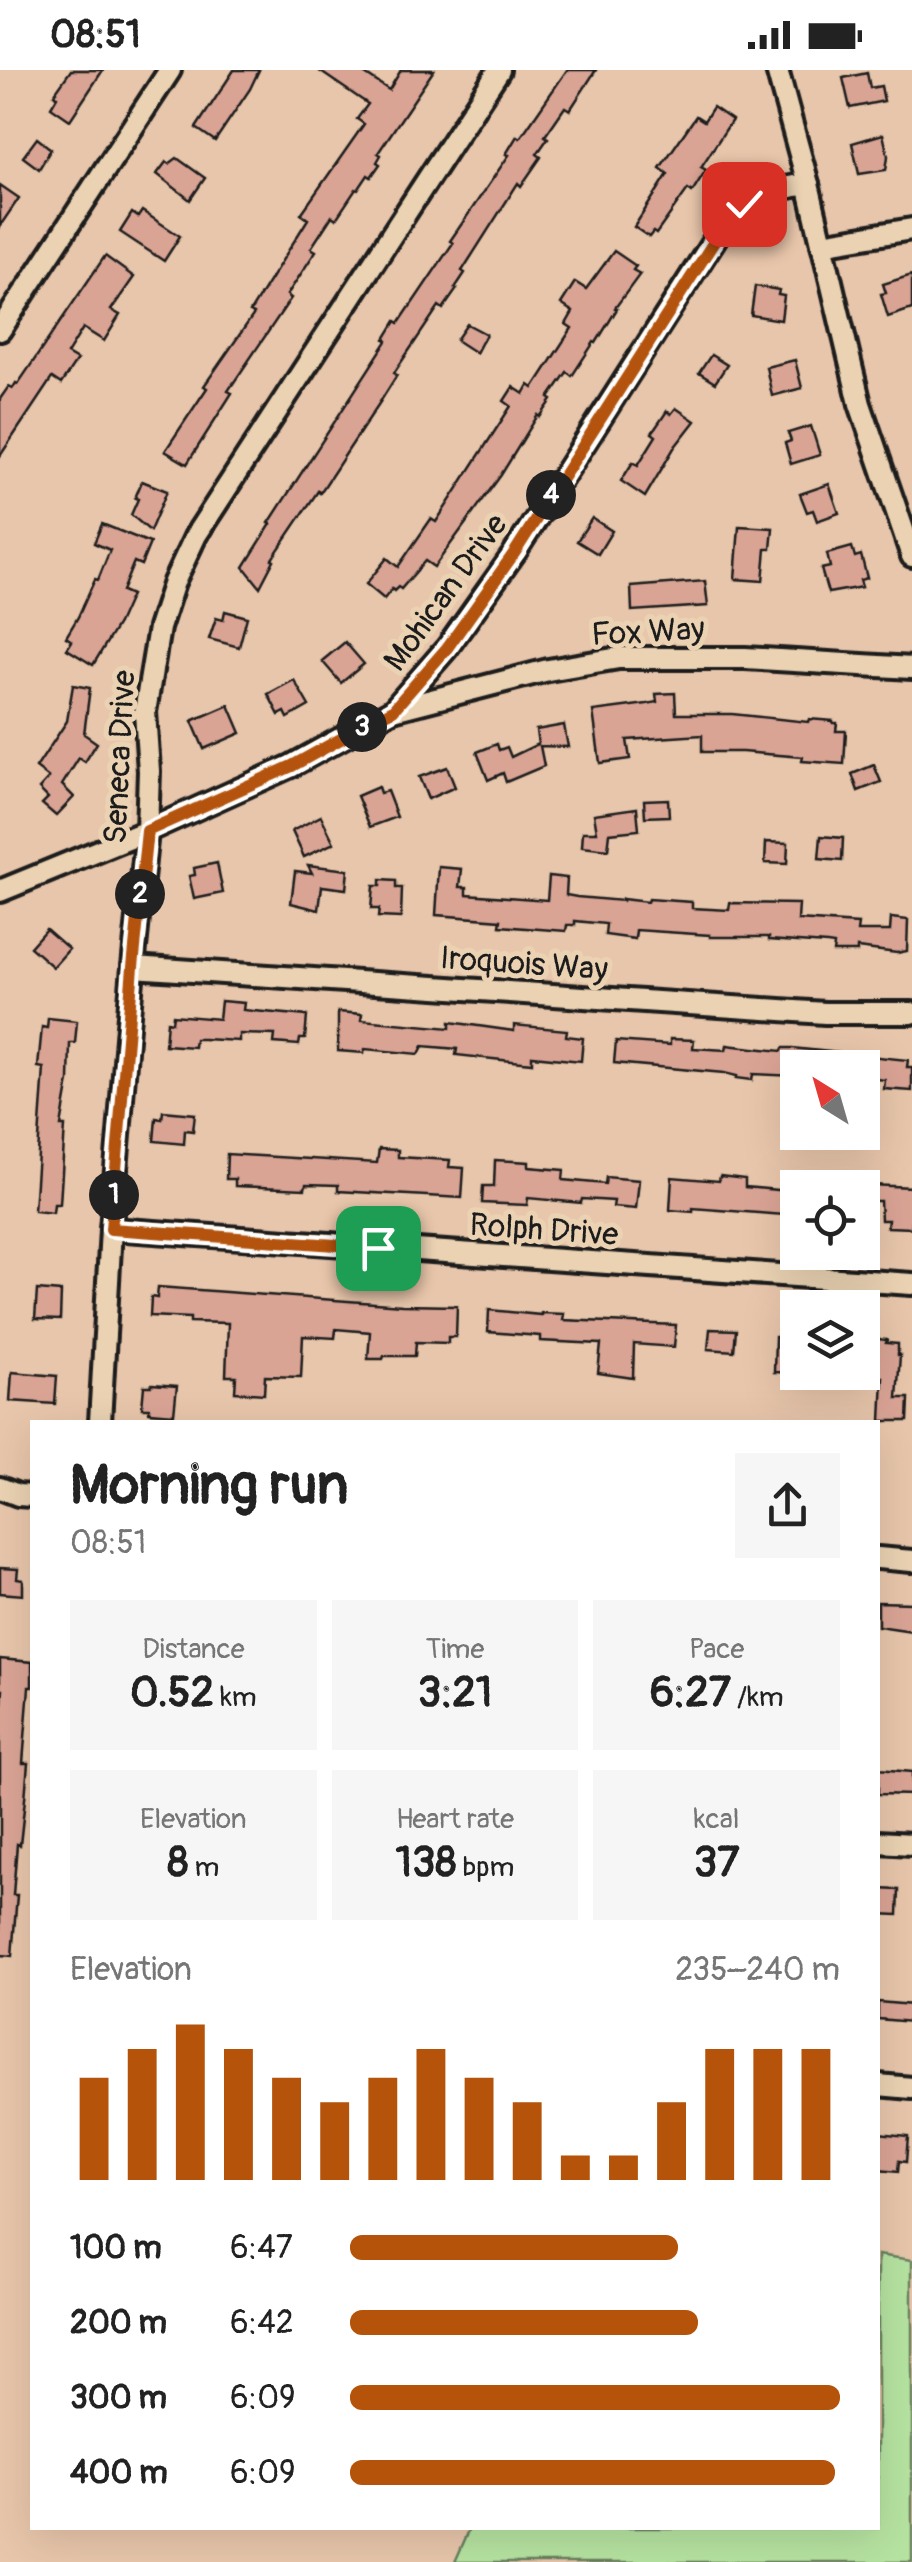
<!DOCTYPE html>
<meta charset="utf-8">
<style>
:root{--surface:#fff;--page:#f6f6f6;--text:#222;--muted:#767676;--accent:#b45309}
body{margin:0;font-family:Pangolin,sans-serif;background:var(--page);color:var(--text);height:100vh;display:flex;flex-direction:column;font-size:38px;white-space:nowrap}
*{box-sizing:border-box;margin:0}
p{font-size:32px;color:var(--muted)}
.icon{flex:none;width:55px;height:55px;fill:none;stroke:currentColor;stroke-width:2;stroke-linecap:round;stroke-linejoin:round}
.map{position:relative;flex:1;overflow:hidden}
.drawer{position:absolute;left:30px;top:1350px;width:850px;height:1110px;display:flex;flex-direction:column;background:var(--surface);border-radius:0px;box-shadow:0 10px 40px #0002}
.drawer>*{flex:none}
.needle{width:65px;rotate:323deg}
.tools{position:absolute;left:780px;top:980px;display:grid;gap:20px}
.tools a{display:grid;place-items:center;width:100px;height:100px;border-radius:0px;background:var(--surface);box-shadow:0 10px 40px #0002;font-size:50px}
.pin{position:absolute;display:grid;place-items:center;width:85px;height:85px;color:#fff;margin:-42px;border-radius:20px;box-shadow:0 5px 15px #0006}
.km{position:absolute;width:50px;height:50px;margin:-25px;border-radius:50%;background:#222;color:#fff;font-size:28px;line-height:50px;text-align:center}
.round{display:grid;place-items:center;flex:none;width:105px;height:105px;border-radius:0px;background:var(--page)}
.head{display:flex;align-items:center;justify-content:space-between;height:170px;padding:0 40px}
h1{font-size:55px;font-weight:700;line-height:75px}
.figures{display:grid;grid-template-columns:repeat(3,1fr);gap:15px;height:170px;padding:10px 40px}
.figures div{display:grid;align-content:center;border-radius:0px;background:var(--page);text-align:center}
.figures b{font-size:42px;font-weight:700}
.figures small{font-size:28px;font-weight:400}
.figures p{font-size:28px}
.chart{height:280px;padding:20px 40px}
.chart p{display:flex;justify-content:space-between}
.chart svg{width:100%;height:180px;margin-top:10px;stroke:var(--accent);stroke-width:6}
ul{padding:0 40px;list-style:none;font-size:32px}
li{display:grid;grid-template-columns:160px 120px 1fr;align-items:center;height:75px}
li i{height:25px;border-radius:12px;background:var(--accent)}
.status{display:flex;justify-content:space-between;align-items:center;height:70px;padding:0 50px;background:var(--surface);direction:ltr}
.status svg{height:28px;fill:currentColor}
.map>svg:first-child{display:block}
.green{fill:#b6e3a1;stroke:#69805e;stroke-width:2.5}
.building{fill:#daa495;stroke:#1c1c1c;stroke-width:2.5}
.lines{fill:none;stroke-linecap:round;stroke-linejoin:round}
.minor-casing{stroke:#1c1c1c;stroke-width:28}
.minor{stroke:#ead2b2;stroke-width:20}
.route-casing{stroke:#fff;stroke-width:20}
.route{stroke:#b45309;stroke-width:12}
.labels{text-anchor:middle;stroke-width:10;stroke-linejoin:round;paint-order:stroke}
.street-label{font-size:32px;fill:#1c1c1c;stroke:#ead2b2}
</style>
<div class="status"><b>08:51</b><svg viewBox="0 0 49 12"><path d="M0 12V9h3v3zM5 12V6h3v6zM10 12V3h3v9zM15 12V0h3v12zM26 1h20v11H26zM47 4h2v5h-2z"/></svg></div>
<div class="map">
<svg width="912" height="2492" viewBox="0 0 912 2492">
<rect width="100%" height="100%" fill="#e8c6ab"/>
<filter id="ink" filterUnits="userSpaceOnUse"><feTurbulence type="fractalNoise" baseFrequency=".01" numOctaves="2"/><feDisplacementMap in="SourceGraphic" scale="20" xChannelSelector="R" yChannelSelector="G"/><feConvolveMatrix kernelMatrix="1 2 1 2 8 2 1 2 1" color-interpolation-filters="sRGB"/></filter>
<g filter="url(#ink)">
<path class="green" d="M 878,2185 L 912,2190 L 912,2492 L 455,2492 L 470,2458 L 878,2458 Z"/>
<g class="building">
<path d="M 71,0 L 103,0 L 70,50 L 51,37 L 57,27 L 54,24 Z"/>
<path d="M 234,0 L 259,0 L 250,19 L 215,71 L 196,58 Z"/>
<path d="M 318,0 L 359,0 L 389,20 L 401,0 L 434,0 L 378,83 L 381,85 L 377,92 L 380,94 L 371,107 L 368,105 L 358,120 L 356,119 L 336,149 L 332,146 L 311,178 L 316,181 L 287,225 L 291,228 L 228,321 L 232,323 L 187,394 L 165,381 L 207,318 L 204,316 L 254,244 L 250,242 L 308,149 L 301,144 L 364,54 L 357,49 L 368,34 Z"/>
<path d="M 567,0 L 596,0 L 570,40 L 565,37 L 545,66 L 548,68 L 537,84 L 541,87 L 521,116 L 518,113 L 462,201 L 465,203 L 455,218 L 457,219 L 443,239 L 439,236 L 394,303 L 397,305 L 380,332 L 320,423 L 318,421 L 272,489 L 274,490 L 260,517 L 244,497 L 271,454 L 269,453 L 387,271 L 385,269 L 396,251 L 399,253 L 453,173 L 450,171 L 509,85 L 506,84 L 517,66 L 520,68 Z"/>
<path d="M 867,3 L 870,18 L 881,16 L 884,31 L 850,38 L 843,8 Z"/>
<path d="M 713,37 L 732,50 L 701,97 L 706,100 L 692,122 L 688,119 L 656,164 L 653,162 L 649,167 L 634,157 L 668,104 L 660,98 L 696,46 L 704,51 Z"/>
<path d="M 883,64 L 888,86 L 886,100 L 859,104 L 852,73 Z"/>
<path d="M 37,68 L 51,79 L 39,99 L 23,87 Z"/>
<path d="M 177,88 L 205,108 L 190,130 L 157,104 L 166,92 L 169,94 Z"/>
<path d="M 0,115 L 19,128 L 0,156 Z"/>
<path d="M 142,141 L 180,166 L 164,191 L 120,162 L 132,143 L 138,147 Z"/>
<path d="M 614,181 L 636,196 L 633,200 L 640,204 L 615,238 L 617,239 L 596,273 L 594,272 L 572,306 L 567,302 L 549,328 L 552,330 L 540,347 L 538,345 L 501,405 L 434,497 L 425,491 L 401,519 L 398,517 L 394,521 L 392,519 L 384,529 L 366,514 L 387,488 L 398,497 L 431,449 L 436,452 L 511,336 L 504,331 L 513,317 L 524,324 L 529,315 L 533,318 L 572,258 L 566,254 L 573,242 L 561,234 L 575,212 L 586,219 Z"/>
<path d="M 105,186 L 134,207 L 111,240 L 120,245 L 104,271 L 83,258 L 67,284 L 77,290 L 61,314 L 52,308 L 0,386 L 0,329 L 9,316 L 13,318 L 16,313 L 18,314 Z"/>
<path d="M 912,205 L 912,239 L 888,247 L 881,224 L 886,223 L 883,214 Z"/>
<path d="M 755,216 L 779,220 L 778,225 L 784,226 L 781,250 L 751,245 Z"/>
<path d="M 467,254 L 486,264 L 476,283 L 456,270 Z"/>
<path d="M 711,285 L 727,295 L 715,313 L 699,303 Z"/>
<path d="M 795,290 L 802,318 L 772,326 L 766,297 Z"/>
<path d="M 676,338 L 695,351 L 674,378 L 645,427 L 621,411 L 633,392 L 638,395 L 656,366 L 652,363 L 667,341 L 671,344 Z"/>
<path d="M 811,356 L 820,385 L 791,394 L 785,373 L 791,371 L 788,363 Z"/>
<path d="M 142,411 L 167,421 L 150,461 L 131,445 L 138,429 L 135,428 Z"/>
<path d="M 829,414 L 839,443 L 817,451 L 813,440 L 807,442 L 800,424 Z"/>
<path d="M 592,448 L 612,461 L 598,484 L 577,471 Z"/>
<path d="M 102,454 L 150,473 L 141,495 L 134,492 L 122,521 L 131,525 L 118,554 L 93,595 L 67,579 L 72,571 L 66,567 L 78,547 L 95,509 L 98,510 L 110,480 L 94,473 Z"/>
<path d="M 739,456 L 773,458 L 771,479 L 766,479 L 763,511 L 735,509 Z"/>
<path d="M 852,477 L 855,487 L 861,485 L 867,508 L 860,510 L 862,517 L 828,523 L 821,499 L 830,497 L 827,484 Z"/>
<path d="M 705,511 L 708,536 L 632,541 L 631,517 Z"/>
<path d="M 225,541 L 247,547 L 239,577 L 209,569 L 216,548 L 223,550 Z"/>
<path d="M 345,572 L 364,594 L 341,613 L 322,591 Z"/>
<path d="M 294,610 L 309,636 L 288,648 L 285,642 L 279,645 L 268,624 Z"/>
<path d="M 73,615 L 90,618 L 84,664 L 97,673 L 85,692 L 79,688 L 62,715 L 74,727 L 56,746 L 42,734 L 48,728 L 39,719 L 49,708 L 36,698 L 67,651 Z"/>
<path d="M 675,623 L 676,644 L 732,644 L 808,652 L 809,649 L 833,651 L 833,653 L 837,653 L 836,661 L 846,661 L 844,694 L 802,691 L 803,687 L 742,682 L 702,682 L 702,665 L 627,670 L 630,689 L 600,693 L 593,641 L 647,634 L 657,632 L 656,624 Z"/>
<path d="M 229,635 L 241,663 L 204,679 L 192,651 Z"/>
<path d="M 564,655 L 568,677 L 540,676 L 544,696 L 506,712 L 503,703 L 488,710 L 477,682 L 497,674 L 499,680 L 507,677 L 511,687 L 538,674 L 536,660 Z"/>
<path d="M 874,695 L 881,712 L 858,721 L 852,704 Z"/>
<path d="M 447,697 L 455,717 L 428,729 L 419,707 Z"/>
<path d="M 378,717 L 380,723 L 387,721 L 397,747 L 370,757 L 357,726 Z"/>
<path d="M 668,729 L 669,746 L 645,747 L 644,730 Z"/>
<path d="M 637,738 L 639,760 L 610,763 L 608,780 L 582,777 L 583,762 L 597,762 L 594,744 Z"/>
<path d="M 321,746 L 334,773 L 304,787 L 292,761 Z"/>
<path d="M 821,766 L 843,768 L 842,791 L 819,789 Z"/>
<path d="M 766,772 L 788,773 L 787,794 L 765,793 Z"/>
<path d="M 217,793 L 223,823 L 194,829 L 189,806 L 195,805 L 194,798 Z"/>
<path d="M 308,795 L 348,800 L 346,819 L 322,816 L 319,840 L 291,833 L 295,801 L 312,803 Z"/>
<path d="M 439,797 L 462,799 L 460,817 L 467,817 L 467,824 L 547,830 L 549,806 L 567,808 L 566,825 L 577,827 L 622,831 L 622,829 L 647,832 L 648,829 L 692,832 L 692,838 L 729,840 L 730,833 L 799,834 L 798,850 L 858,854 L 857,861 L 890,861 L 891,848 L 908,850 L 907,881 L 897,883 L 857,878 L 857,882 L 833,882 L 834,875 L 827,874 L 769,870 L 769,867 L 710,867 L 710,865 L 636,860 L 635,869 L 605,865 L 606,854 L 575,851 L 575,855 L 567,855 L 566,861 L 500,856 L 501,850 L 436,845 Z"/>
<path d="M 380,810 L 396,811 L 396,818 L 402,818 L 401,848 L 378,847 L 379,839 L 371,839 L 373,816 L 380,816 Z"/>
<path d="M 46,859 L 69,879 L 53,897 L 30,877 Z"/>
<path d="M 221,931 L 244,933 L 243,940 L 307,946 L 305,969 L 300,969 L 299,975 L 274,973 L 275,965 L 239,964 L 239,971 L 203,969 L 195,969 L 194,977 L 165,975 L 167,951 L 172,952 L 173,945 L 219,949 Z"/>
<path d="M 338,942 L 362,944 L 361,950 L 450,958 L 450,952 L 514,961 L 514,955 L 567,960 L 566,966 L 583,968 L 581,991 L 532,986 L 532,993 L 502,990 L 456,985 L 457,979 L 423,976 L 419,984 L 365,979 L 364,983 L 338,981 Z"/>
<path d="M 48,948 L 77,951 L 75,973 L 70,973 L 69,1011 L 61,1056 L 65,1056 L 60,1134 L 54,1134 L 53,1143 L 34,1141 L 44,998 L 38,997 L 42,957 L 47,958 Z"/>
<path d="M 670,969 L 694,970 L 693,978 L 726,980 L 727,975 L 735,976 L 782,981 L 783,978 L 792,978 L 908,990 L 907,997 L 912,997 L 912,1021 L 884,1019 L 885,1010 L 862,1007 L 862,998 L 798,998 L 796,1006 L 753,1004 L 752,1010 L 736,1008 L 737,1006 L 724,1003 L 614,993 L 616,971 L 670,975 Z"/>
<path d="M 163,1041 L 195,1044 L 193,1061 L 185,1060 L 184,1074 L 154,1071 L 156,1048 L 162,1049 Z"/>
<path d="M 379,1079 L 398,1080 L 398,1087 L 450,1090 L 449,1097 L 464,1098 L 462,1128 L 338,1121 L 338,1115 L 306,1114 L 305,1119 L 235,1116 L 235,1109 L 226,1109 L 227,1084 L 377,1093 Z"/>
<path d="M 495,1090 L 529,1092 L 529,1097 L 564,1100 L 563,1110 L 605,1114 L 606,1107 L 639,1110 L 636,1139 L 613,1137 L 614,1131 L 582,1129 L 581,1133 L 528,1128 L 527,1135 L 482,1133 L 483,1116 L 494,1116 Z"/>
<path d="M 720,1106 L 745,1109 L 745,1117 L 798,1122 L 798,1146 L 693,1138 L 693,1142 L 670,1140 L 672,1107 L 719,1111 Z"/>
<path d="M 870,1115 L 912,1117 L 912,1158 L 887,1157 L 888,1150 L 881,1150 L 880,1131 L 869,1131 Z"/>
<path d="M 158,1217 L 402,1235 L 457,1236 L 456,1267 L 448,1267 L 448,1273 L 416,1272 L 415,1286 L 384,1286 L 383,1289 L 368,1289 L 370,1262 L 336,1259 L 335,1268 L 303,1266 L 301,1307 L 265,1306 L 264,1324 L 235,1322 L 236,1306 L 226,1306 L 228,1253 L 190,1252 L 190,1248 L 150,1246 L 151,1227 L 157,1228 Z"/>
<path d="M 37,1220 L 61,1222 L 60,1250 L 35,1249 Z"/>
<path d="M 489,1240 L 541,1245 L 541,1243 L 564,1244 L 563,1250 L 676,1255 L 674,1277 L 634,1274 L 633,1308 L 598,1303 L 601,1274 L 540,1271 L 540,1266 L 488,1262 Z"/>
<path d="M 710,1259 L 736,1260 L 734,1281 L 708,1279 Z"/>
<path d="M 775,1267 L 798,1269 L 798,1303 L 774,1302 Z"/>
<path d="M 868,1268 L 887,1270 L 886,1273 L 898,1274 L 898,1285 L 900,1285 L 897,1328 L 909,1328 L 908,1351 L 881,1351 L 883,1307 L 875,1306 L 876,1295 L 865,1294 Z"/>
<path d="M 12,1302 L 57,1306 L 55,1334 L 10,1331 Z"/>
<path d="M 152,1314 L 177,1316 L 174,1344 L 149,1342 L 149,1338 L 142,1338 L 144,1316 L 151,1316 Z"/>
<path d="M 0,1498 L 18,1499 L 17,1509 L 23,1510 L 23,1525 L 0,1523 Z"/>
<path d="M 878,1532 L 912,1533 L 912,1561 L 878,1556 Z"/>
<path d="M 0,1589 L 32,1592 L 32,1617 L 29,1617 L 23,1693 L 28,1693 L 25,1729 L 20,1775 L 17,1774 L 13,1825 L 17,1825 L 12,1886 L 0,1885 L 0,1662 L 3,1620 L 0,1620 Z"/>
<path d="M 878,1699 L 912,1702 L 912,1725 L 878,1724 Z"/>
<path d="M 878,1819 L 899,1820 L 898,1845 L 878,1844 Z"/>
<path d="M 878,1932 L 912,1935 L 912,1952 L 878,1949 Z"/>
<path d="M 878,2063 L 908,2066 L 906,2092 L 899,2091 L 898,2102 L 878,2100 Z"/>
</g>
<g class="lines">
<defs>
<g id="minor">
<path d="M 777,0 L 808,114 L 860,334 L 912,486"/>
<path d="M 822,174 L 912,159"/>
<path d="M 0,260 L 170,0"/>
<path d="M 393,640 L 548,600 L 619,588 L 745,588 L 912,598"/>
<path d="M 0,821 L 147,761 L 291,696 L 393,640 L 447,578 L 515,482 L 727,150 C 754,124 772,119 808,114"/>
<path d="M 133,897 L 825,943 L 912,943"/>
<path d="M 111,1159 L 912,1214"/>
<path d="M 100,1352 L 111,1159 L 133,897 L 147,761 L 149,701 L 145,642 L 159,558 L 174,512 L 196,465 L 499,0"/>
<path d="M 0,1418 L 18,1425 L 32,1426"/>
<path d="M 878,1488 L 912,1491"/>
<path d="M 878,1772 L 912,1774"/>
<path d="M 878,2015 L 912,2018"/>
</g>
</defs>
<use href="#minor" class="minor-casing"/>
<use href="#minor" class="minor"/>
</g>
</g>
<g class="lines" filter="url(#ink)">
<defs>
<path id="route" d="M 378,1178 L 111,1159 L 133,897 L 147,761 L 292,696 L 393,640 L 447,578 L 515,482 L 728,150 L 744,134"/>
</defs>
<use href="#route" class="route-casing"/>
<use href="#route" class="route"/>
</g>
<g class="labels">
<g class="street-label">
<text transform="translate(445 522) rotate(-54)" y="11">Mohican Drive</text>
<text transform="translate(648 561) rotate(-3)" y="11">Fox Way</text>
<text transform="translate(119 687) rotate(-87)" y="11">Seneca Drive</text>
<text transform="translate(524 893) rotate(4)" y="11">Iroquois Way</text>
<text transform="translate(544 1159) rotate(4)" y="11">Rolph Drive</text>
</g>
</g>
</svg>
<div class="tools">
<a><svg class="needle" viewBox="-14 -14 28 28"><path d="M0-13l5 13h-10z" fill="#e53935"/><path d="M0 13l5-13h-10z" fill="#767676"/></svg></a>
<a><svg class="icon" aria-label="locate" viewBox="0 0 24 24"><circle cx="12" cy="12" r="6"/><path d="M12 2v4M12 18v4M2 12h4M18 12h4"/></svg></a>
<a><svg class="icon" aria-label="layers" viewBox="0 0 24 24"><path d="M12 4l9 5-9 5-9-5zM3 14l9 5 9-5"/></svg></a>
</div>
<div class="pin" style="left:378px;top:1178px;background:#1e9e55"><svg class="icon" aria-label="arrive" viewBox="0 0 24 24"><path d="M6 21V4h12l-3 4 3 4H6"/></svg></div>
<div class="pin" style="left:744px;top:134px;background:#d93025"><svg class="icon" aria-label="check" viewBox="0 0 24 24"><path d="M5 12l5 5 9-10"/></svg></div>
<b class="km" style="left:114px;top:1125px">1</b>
<b class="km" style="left:140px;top:824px">2</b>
<b class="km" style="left:362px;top:657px">3</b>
<b class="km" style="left:551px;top:425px">4</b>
<section class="drawer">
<div class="head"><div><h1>Morning run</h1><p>08:51</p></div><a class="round"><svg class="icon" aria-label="share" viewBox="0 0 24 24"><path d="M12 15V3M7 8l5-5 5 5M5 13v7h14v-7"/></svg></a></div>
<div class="figures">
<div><p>Distance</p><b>0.52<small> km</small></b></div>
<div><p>Time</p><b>3:21</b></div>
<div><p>Pace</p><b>6:27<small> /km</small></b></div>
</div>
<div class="figures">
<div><p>Elevation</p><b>8<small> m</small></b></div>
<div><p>Heart rate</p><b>138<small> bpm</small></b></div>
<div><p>kcal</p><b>37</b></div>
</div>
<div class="chart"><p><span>Elevation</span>235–240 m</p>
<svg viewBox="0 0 160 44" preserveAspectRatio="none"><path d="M5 44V19M15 44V12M25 44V6M35 44V12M45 44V19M55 44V25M65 44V19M75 44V12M85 44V19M95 44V25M105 44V38M115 44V38M125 44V25M135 44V12M145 44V12M155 44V12"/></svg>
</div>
<ul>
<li><b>100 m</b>6:47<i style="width:67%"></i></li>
<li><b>200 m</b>6:42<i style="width:71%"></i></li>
<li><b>300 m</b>6:09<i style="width:100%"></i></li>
<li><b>400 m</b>6:09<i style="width:99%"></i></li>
</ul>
</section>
</div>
